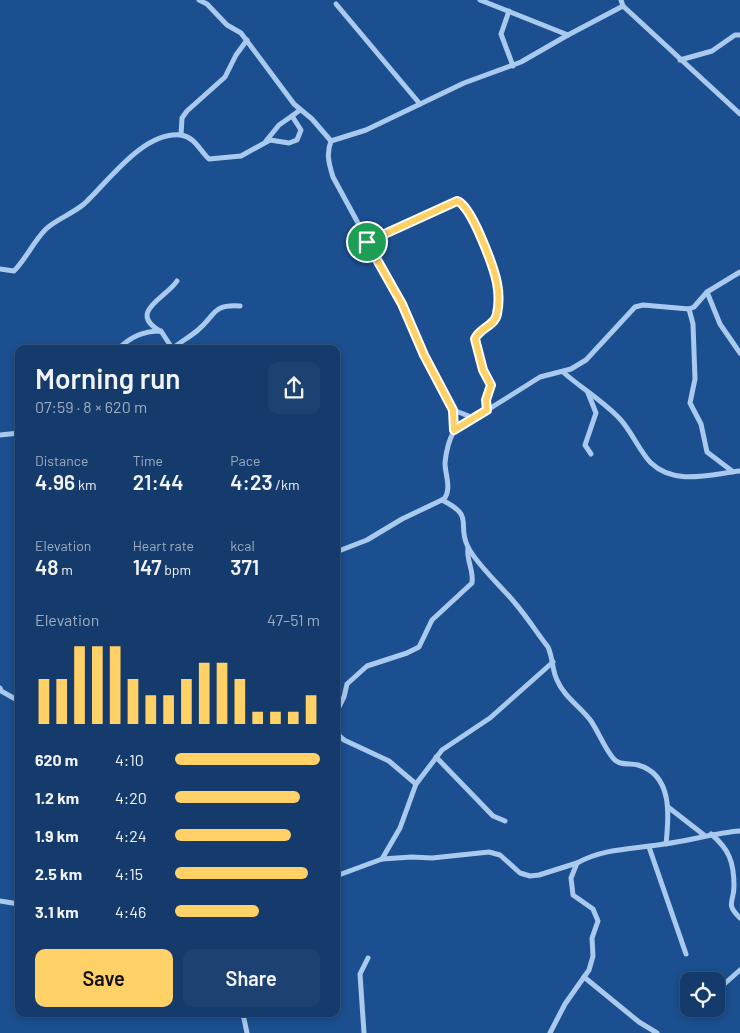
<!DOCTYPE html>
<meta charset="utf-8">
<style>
:root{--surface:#143b6b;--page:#1d4271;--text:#f1f3f6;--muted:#9dadc1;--line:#33557e;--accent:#ffd166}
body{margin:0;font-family:Barlow,sans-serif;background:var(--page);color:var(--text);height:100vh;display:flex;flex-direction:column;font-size:19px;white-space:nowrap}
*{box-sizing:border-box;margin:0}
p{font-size:16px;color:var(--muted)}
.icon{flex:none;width:28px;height:28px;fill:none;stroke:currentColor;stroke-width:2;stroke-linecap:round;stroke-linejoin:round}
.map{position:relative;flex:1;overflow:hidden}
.side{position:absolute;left:15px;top:345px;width:325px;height:672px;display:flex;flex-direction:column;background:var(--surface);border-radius:10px;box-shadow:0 2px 8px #0003,0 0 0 1px var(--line)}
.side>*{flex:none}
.fabs{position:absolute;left:680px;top:972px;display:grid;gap:10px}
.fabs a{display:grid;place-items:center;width:45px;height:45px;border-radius:10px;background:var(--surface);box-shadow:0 2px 8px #0003,0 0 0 1px var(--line);font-size:25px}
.pin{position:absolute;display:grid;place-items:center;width:42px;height:42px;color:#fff;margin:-21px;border:2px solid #fff;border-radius:50%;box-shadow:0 1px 5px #0007}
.round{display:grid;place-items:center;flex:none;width:52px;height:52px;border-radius:10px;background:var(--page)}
.headline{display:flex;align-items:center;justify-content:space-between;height:85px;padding:0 20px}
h1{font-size:28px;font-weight:600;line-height:38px}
.stats{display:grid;grid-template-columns:repeat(3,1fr);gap:8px;height:85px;padding:5px 20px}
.stats div{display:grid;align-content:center}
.stats b{font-size:21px;font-weight:600}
.stats small{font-size:14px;font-weight:400}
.stats p{font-size:14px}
.chart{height:140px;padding:10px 20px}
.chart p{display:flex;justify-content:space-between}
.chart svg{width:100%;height:90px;margin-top:5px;stroke:var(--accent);stroke-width:6}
.action{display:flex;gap:10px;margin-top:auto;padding:10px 20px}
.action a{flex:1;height:58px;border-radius:10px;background:var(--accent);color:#111;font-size:20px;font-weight:600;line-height:58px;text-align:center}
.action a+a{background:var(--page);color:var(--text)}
ul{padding:0 20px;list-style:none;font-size:16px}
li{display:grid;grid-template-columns:80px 60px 1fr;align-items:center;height:38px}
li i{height:12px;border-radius:6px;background:var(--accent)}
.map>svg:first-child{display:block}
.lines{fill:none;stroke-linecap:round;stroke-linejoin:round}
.street{stroke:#a9c9ee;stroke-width:5}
.route-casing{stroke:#fff;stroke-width:10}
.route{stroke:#ffd166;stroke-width:6}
</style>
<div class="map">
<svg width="740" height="1033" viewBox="0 0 740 1033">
<rect width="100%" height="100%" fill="#1b4f8f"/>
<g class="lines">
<g class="street">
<path d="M 199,0 L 207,4 L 227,25 L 241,33 L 294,104 L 312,119 L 331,141"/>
<path d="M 480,0 L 568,35 L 623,6"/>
<path d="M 621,0 L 623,6 L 740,114"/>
<path d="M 336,4 L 420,104"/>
<path d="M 509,11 L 501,34 L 513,66"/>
<path d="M 680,60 L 712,51 L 735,35 L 740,35"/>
<path d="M 181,135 L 182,118 L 187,111 L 225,77 L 236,55 L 247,40"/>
<path d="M 266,141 L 279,125 L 292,116"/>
<path d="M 367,242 L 457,201 L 464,204 C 478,226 509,294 496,318 C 491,327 479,329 475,339 L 483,370 L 491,385 L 487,400 L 487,410"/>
<path d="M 0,269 L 14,271 C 26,259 33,242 46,229 C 55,220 72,214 84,204 C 108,182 143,131 181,135 C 195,137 200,151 209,159 L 241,156 L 270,140 L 289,143 L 297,140 L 301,130 L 292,116 L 300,110"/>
<path d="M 707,292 L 720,324 L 740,353"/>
<path d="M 689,309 L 693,324 L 695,379 L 690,403 L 701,424 L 707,452 L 732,471"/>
<path d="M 160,331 C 127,312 166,298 177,281"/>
<path d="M 118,349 C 131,337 142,331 161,331 L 172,348"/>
<path d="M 172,349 C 180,342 190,337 198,330 C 216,315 212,304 240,306"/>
<path d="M 563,372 C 581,388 603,401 620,419 C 632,432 640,452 651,463 C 675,486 711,474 740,471"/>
<path d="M 588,393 L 596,413 L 585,445 L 591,454"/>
<path d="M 453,410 L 474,418"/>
<path d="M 454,431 L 453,410 L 424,355 L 402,304 L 333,177 C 329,164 326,154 331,141 L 366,130 L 464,83 L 521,62 L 568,35"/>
<path d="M 0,435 L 19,433"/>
<path d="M 442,500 C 476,517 456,523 468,547 C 477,565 502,587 515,603 C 527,617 537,633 548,647 C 553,658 552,670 557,680 C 564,697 581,707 591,721 C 599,733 604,747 613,758 C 619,766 629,763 638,765 C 673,775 669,816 666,844"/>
<path d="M 336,552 L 367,540 L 402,519 L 444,499 C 452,489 445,474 445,463 C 446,452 449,440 454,431 L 540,377 L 571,369 L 586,360 L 635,307 L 643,305 L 689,309 L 694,307 L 707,292 L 740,272"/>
<path d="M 0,688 L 1,691 L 19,701"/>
<path d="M 336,713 L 344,697 L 347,684 L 367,666 L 407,653 L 419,647 L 432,620 L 472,583 C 474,570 466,560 468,548"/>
<path d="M 336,733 L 344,740 L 389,761 L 416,784"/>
<path d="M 436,757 L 493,816 L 505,821"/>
<path d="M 668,807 L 704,835"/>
<path d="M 711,834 C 729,849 734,862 734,886 C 734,903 725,903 740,918"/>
<path d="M 649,847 L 686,954"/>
<path d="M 382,859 L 400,828 L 416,784 L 442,750 L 490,718 L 553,662"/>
<path d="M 336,876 L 382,859 L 412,857 L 432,858 L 489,852 L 500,855 L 520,873 L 530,876 L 539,875 L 577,863"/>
<path d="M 0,901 L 19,904"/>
<path d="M 584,977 L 639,1022 L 657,1033"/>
<path d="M 722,986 L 740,970"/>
<path d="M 243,1014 L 247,1033"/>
<path d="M 364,1033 L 360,974 L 368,958"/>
<path d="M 550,1033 L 565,1004 L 589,970 L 593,956 L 592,938 L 598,921 L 593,909 L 573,895 L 571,878 L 577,863 C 604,848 634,849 664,844 C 689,841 714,833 740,831"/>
</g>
</g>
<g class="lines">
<defs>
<path id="route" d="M 457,201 C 471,204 494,268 497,283 C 499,293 499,304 497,314 C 495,326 479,328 475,339 L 483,370 L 491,385 L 486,400 L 487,410 L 454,430 L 453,410 L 424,355 L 402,304 L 367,242 Z"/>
</defs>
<use href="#route" class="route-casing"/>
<use href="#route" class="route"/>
</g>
</svg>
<div class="fabs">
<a><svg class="icon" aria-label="locate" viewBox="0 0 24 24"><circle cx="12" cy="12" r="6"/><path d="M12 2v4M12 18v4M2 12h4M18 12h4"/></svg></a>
</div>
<div class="pin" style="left:367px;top:242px;background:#1e9e55"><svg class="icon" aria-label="arrive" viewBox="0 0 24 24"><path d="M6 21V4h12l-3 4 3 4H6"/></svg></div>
<section class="side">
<div class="headline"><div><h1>Morning run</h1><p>07:59 · 8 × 620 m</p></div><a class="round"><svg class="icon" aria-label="share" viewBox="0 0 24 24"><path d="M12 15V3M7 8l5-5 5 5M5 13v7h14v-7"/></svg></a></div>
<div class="stats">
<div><p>Distance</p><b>4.96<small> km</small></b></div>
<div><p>Time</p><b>21:44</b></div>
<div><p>Pace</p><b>4:23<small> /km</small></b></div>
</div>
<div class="stats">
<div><p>Elevation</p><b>48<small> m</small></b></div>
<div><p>Heart rate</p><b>147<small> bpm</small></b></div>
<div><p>kcal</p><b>371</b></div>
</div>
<div class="chart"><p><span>Elevation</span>47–51 m</p>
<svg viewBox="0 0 160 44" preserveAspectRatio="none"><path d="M5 44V22M15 44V22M25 44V6M35 44V6M45 44V6M55 44V22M65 44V30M75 44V30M85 44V22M95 44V14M105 44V14M115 44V22M125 44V38M135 44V38M145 44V38M155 44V30"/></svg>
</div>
<ul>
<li><b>620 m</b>4:10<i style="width:100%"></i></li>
<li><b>1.2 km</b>4:20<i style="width:86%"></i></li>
<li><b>1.9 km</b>4:24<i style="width:80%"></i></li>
<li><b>2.5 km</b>4:15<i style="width:92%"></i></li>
<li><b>3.1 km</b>4:46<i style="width:58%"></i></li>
</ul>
<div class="action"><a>Save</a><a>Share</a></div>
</section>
</div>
